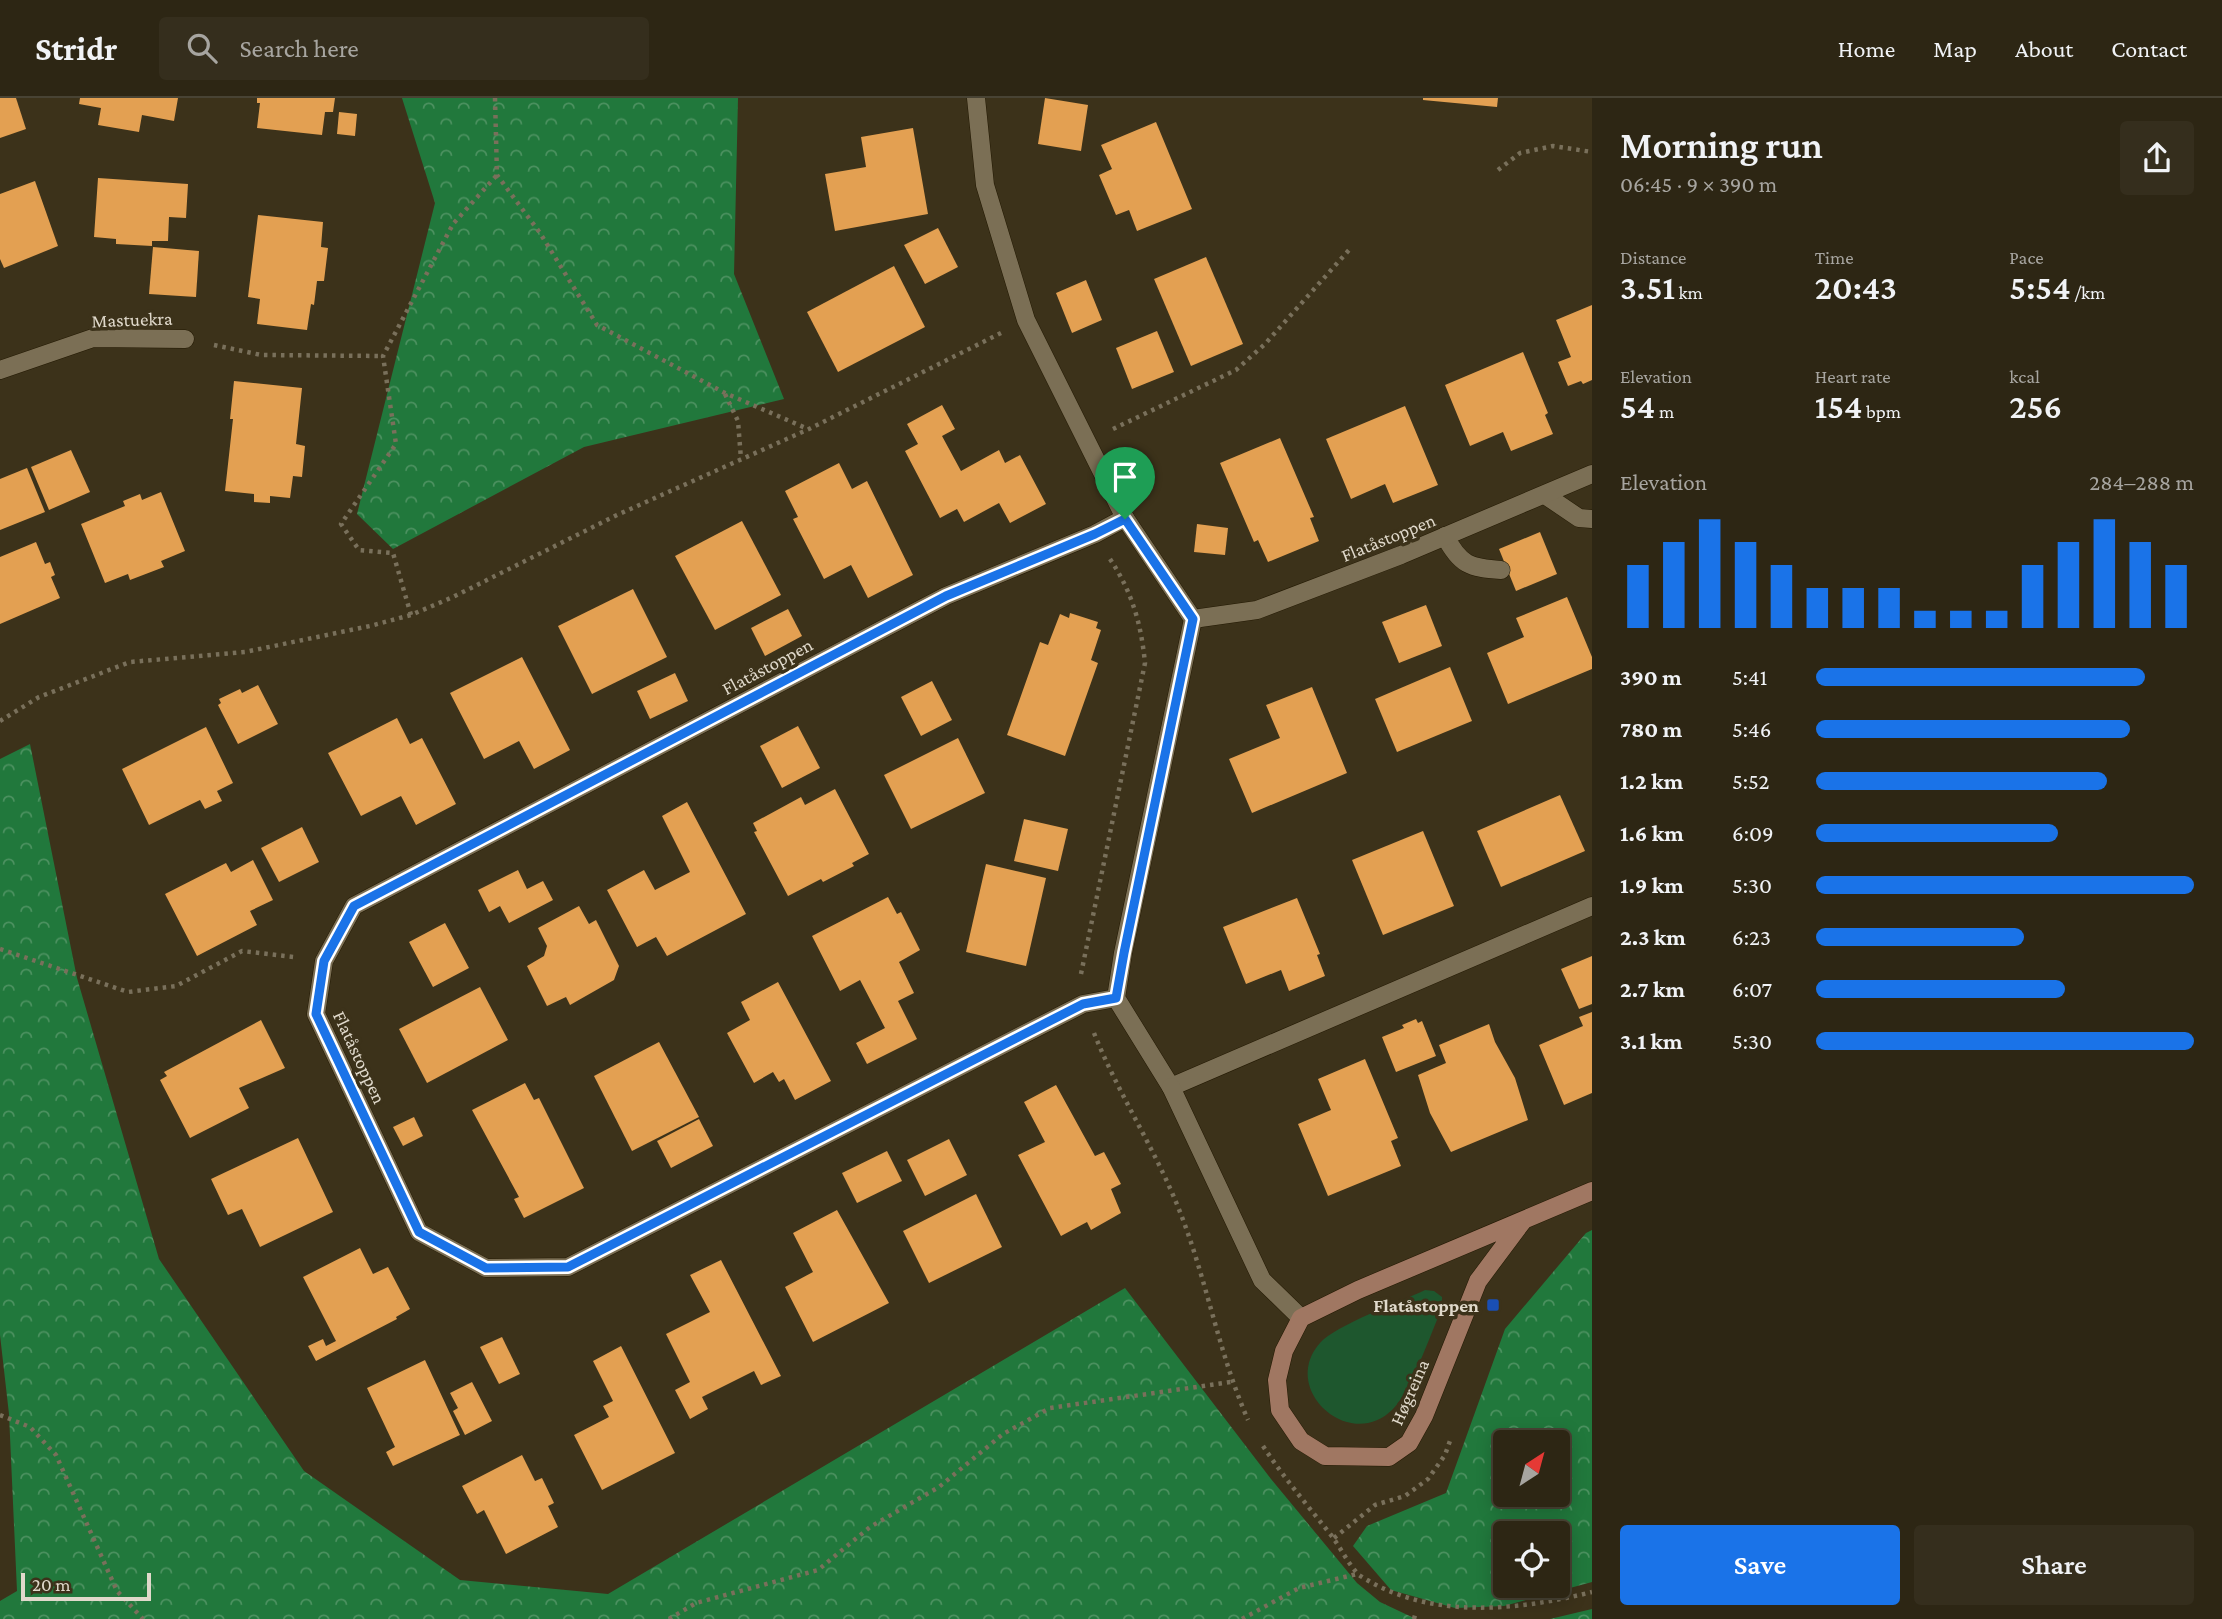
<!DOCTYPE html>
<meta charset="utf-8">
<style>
:root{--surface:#2d2614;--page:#352e1d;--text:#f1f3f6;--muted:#a7a5a0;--line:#484334;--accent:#1a73e8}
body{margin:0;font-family:"Crimson Pro",serif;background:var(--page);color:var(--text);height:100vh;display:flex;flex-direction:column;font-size:26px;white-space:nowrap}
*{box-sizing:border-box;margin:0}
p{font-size:23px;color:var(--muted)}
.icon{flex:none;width:38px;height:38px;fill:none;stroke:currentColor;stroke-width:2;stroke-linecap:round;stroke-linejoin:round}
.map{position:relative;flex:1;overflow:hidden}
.drawer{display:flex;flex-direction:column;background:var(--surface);width:630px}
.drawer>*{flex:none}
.needle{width:46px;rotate:36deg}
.fabs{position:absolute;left:1493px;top:1332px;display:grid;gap:14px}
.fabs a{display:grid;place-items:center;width:77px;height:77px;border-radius:7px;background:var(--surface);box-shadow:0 4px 18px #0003,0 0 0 2px var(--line);font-size:35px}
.scale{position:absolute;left:21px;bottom:18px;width:130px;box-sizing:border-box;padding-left:7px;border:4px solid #e0d9cb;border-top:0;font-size:19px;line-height:24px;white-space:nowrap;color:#e0d9cb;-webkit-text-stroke:5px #3c321a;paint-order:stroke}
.pin{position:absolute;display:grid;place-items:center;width:60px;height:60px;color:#fff;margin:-72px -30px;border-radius:50% 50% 50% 0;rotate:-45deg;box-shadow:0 0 7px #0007}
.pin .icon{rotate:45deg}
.round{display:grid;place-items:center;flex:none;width:74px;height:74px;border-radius:7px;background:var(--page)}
.head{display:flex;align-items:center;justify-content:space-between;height:119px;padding:0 28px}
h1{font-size:38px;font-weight:600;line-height:52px}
.figures{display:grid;grid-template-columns:repeat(3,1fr);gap:10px;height:119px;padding:7px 28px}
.figures div{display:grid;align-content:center}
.figures b{font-size:35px;font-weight:600}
.figures small{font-size:19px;font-weight:400}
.figures p{font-size:19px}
.chart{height:196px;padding:14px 28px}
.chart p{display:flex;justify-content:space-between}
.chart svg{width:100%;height:126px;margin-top:7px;stroke:var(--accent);stroke-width:6}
.primary-button{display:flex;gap:14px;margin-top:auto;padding:14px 28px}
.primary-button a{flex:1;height:80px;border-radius:7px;background:var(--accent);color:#fff;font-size:28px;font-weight:600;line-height:80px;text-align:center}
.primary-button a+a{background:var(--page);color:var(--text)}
ul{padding:0 28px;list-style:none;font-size:23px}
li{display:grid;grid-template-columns:112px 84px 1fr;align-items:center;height:52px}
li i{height:18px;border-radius:9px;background:var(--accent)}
header{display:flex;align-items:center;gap:42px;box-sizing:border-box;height:98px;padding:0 35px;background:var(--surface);border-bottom:2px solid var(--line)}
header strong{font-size:33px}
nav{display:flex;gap:38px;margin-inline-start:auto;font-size:24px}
.search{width:490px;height:63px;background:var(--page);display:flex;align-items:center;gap:18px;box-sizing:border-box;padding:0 24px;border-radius:7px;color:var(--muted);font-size:26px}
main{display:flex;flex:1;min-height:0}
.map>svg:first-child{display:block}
.grass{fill:#1e572e}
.forest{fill:url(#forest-crowns);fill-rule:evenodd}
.building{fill:#e3a052}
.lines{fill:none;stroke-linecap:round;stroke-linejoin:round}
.lane-casing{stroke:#231903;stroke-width:19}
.street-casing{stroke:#231903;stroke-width:19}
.secondary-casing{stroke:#231903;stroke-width:19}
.path{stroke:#79705b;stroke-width:4.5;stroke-dasharray:3.5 5;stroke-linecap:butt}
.lane{stroke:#7b6f55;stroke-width:18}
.street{stroke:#7b6f55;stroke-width:18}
.secondary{stroke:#a07762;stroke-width:18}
.route-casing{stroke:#fff;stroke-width:14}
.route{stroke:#1a73e8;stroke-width:9}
.transit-dot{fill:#1a4fb4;stroke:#3c321a;stroke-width:2.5}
.labels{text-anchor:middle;stroke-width:7;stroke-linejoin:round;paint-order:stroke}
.street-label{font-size:19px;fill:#e0d9cb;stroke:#3c321a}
.poi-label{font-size:19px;font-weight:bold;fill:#e0d9cb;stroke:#3c321a;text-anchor:end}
</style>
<header>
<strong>Stridr</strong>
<div class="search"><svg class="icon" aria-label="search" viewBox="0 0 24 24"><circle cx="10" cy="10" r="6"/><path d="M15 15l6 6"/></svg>Search here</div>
<nav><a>Home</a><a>Map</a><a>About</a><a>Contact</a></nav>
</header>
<main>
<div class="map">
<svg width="1592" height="1521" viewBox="0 0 1592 1521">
<defs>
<pattern id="forest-crowns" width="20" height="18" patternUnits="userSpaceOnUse" patternTransform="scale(1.75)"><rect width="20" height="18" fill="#21783c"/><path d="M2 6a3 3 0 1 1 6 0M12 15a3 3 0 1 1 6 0" fill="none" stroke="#4c9160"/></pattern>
</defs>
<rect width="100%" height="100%" fill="#3c321a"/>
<path class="grass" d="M 1425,1192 L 1434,1193 L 1442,1199 L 1442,1210 C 1431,1235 1411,1293 1393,1311 C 1350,1355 1279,1291 1320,1245 C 1336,1227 1400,1204 1425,1192 Z"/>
<g class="forest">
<path d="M 402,0 L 738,0 L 734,176 L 784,301 L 584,349 L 393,451 L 357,416 L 435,105 Z"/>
<path d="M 30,646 L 77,880 L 159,1161 L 304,1373 L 460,1482 L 608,1496 L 1125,1190 L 1271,1381 L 1357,1485 L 1380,1504 L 1416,1521 L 0,1521 L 0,1503 L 17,1493 L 9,1316 L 0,1237 L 0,661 Z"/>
<path d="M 1592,1132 L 1592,1484 L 1504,1508 L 1455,1510 L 1391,1492 L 1353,1448 L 1367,1428 L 1446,1395 L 1505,1231 L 1586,1135 ZM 1558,1344 L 1558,1396 L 1505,1396 L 1505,1344 ZM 1558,1435 L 1558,1488 L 1505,1488 L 1505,1435 Z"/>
<path d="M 1592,1511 L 1592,1521 L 1550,1521 Z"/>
</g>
<g class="building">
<path d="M 0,0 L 16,0 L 26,31 L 0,40 Z"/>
<path d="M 80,0 L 178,0 L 174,23 L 142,17 L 139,34 L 98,27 L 101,10 L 79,6 Z"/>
<path d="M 257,0 L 335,0 L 333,14 L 325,14 L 322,37 L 257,30 L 260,5 L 257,5 Z"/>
<path d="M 1045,0 L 1088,7 L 1081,53 L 1038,46 Z"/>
<path d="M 1423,0 L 1498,0 L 1497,9 L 1423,2 Z"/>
<path d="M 339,14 L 357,16 L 355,38 L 337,36 Z"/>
<path d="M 1156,24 L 1192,111 L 1137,133 L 1129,112 L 1116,117 L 1099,77 L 1112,71 L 1101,47 Z"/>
<path d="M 913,30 L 928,116 L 835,133 L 825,76 L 866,69 L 861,39 Z"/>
<path d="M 98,80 L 188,86 L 186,120 L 169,119 L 168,143 L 152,143 L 152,148 L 116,146 L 116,141 L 94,139 Z"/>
<path d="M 35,83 L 58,148 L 4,170 L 0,161 L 0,96 Z"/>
<path d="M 258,117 L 323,124 L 321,149 L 328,150 L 324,183 L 317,183 L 314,207 L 311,206 L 307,232 L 257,226 L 260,201 L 248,199 Z"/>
<path d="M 938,130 L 958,169 L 925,186 L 904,147 Z"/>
<path d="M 153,149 L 199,153 L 196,199 L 149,196 Z"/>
<path d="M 1206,159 L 1243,246 L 1191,268 L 1154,181 Z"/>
<path d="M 894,168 L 925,229 L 838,274 L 807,214 Z"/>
<path d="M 1086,182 L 1102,222 L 1072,235 L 1056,195 Z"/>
<path d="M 1592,207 L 1592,282 L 1583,286 L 1581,283 L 1568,288 L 1558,264 L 1571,259 L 1556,222 Z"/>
<path d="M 1157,233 L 1174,274 L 1132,291 L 1116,250 Z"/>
<path d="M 1523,254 L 1548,315 L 1545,317 L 1553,336 L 1511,353 L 1503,334 L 1470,348 L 1445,287 Z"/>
<path d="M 234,283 L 302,290 L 296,346 L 305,348 L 302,379 L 293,378 L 290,400 L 270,398 L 270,405 L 254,404 L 254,396 L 225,393 L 233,321 L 230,321 Z"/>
<path d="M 942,307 L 955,331 L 942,338 L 961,373 L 999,352 L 1005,365 L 1020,357 L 1046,406 L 1010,425 L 999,405 L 964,424 L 957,411 L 940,420 L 905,353 L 918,346 L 907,326 Z"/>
<path d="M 1405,308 L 1438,387 L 1393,405 L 1385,386 L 1351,401 L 1326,341 Z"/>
<path d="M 1280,340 L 1314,419 L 1310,420 L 1319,443 L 1268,464 L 1258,442 L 1254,444 L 1220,365 Z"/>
<path d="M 71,352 L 90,394 L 49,412 L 31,369 Z"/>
<path d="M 839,365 L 852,391 L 867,383 L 913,477 L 868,500 L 851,467 L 824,481 L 793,421 L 798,419 L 785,393 Z"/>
<path d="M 27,370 L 45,414 L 0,432 L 0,381 Z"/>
<path d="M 161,394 L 185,453 L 161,463 L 164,469 L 130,482 L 128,476 L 105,485 L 81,426 L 125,408 L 123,403 L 140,396 L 142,402 Z"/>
<path d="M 742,423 L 781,497 L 715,532 L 675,458 Z"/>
<path d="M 1197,426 L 1228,430 L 1225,457 L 1194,454 Z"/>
<path d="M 1540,434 L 1557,476 L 1516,493 L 1499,451 Z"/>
<path d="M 36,444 L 45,466 L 50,464 L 55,477 L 51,479 L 60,500 L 0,526 L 0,459 Z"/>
<path d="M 633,491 L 667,559 L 592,596 L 558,528 Z"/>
<path d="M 1567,499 L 1592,559 L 1592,571 L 1508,606 L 1487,555 L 1524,539 L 1516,520 Z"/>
<path d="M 1426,507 L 1442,548 L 1399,565 L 1382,524 Z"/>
<path d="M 788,511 L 802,538 L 765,558 L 751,530 Z"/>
<path d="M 1070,515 L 1098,524 L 1096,530 L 1101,532 L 1091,562 L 1098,565 L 1065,658 L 1007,637 L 1040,544 L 1048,547 L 1060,516 L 1069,520 Z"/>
<path d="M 522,559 L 570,652 L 534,671 L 519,643 L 484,661 L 450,595 Z"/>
<path d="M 1450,569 L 1472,623 L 1397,654 L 1375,601 Z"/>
<path d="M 675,575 L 688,603 L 650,621 L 637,593 Z"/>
<path d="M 932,583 L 952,622 L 921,638 L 901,599 Z"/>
<path d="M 258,587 L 278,626 L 238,646 L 218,607 L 221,605 L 219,601 L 240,591 L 242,595 Z"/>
<path d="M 1312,589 L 1347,675 L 1252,715 L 1229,661 L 1280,640 L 1266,607 Z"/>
<path d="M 397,620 L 410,646 L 422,640 L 456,706 L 416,727 L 401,698 L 361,718 L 328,655 Z"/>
<path d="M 798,628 L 820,670 L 782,690 L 760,648 Z"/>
<path d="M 206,629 L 233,685 L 217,693 L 222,703 L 205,711 L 200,702 L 149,727 L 122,671 Z"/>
<path d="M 958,640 L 985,695 L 911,731 L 884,677 Z"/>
<path d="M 835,691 L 869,756 L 852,765 L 854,768 L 823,784 L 821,781 L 788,798 L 754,734 L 757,733 L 753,725 L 801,699 L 805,707 Z"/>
<path d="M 1560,697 L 1585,753 L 1501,789 L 1477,733 Z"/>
<path d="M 687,704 L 746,816 L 667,858 L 656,839 L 637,849 L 607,792 L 644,772 L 655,792 L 690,774 L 662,718 Z"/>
<path d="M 1024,721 L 1068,731 L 1058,773 L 1014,763 Z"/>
<path d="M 302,729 L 319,764 L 279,784 L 261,750 Z"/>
<path d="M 1423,733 L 1454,808 L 1383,837 L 1352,762 Z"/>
<path d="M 253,762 L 273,802 L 250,813 L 257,827 L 197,858 L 165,796 L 226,765 L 231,774 Z"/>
<path d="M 986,766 L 1046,780 L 1026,868 L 966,854 Z"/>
<path d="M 518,772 L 527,791 L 543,783 L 553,802 L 509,825 L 500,808 L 489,814 L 478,792 Z"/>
<path d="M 888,799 L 897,816 L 901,814 L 920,852 L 899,864 L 914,895 L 898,903 L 917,941 L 867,966 L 856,945 L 885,930 L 860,882 L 840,893 L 812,838 Z"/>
<path d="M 1297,800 L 1320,856 L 1317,857 L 1325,878 L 1289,893 L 1281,872 L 1246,886 L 1223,829 Z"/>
<path d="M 579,808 L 589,826 L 596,822 L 619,868 L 614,882 L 570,907 L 566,899 L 547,908 L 527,868 L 544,858 L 547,848 L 538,830 Z"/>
<path d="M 445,825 L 469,870 L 433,889 L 409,844 Z"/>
<path d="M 1592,858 L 1592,906 L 1579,911 L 1561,871 Z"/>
<path d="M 778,884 L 831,983 L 795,1002 L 784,981 L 779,984 L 773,974 L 754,985 L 727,935 L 750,922 L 741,904 Z"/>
<path d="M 480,889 L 508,942 L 427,985 L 399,931 Z"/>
<path d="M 1592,914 L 1592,995 L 1564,1007 L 1539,947 L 1583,928 L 1579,919 Z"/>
<path d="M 1416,921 L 1418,925 L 1422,923 L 1436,958 L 1396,974 L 1382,939 L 1404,930 L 1402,927 Z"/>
<path d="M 261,922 L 285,970 L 239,990 L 249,1010 L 190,1040 L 160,982 L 167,978 L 164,974 Z"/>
<path d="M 1489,926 L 1495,944 L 1515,980 L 1528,1022 L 1451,1054 L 1430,1015 L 1418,977 L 1446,965 L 1439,947 Z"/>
<path d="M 659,944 L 699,1019 L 632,1053 L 594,978 Z"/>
<path d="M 1365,961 L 1398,1040 L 1391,1043 L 1401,1068 L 1328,1098 L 1298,1026 L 1331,1012 L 1318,981 Z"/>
<path d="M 525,985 L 534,1002 L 539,1000 L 584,1090 L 524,1120 L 514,1101 L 519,1099 L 472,1012 Z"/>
<path d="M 1056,987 L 1095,1058 L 1104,1054 L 1121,1086 L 1111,1091 L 1121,1115 L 1091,1132 L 1087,1124 L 1061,1138 L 1018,1057 L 1045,1044 L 1024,1004 Z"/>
<path d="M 414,1019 L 423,1038 L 403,1048 L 393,1029 Z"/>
<path d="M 699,1021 L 713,1048 L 671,1070 L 657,1043 Z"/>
<path d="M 298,1040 L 333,1114 L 260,1149 L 242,1111 L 228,1117 L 211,1081 Z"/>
<path d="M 949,1041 L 967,1077 L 925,1098 L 907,1062 Z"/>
<path d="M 887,1053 L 902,1083 L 857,1105 L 842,1075 Z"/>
<path d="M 976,1096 L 1002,1149 L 929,1185 L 903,1133 Z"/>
<path d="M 837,1112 L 889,1205 L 813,1244 L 785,1189 L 813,1174 L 793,1135 Z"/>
<path d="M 360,1150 L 373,1176 L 388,1169 L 410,1211 L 396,1219 L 397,1221 L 316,1263 L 308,1248 L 323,1241 L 326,1248 L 336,1243 L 303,1179 Z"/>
<path d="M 721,1162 L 781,1278 L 761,1287 L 754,1273 L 702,1299 L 708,1311 L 690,1321 L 675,1292 L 690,1284 L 666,1236 L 710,1214 L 690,1177 Z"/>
<path d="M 502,1239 L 520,1276 L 499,1286 L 480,1249 Z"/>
<path d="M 621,1248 L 675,1355 L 602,1392 L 574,1337 L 609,1319 L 603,1308 L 613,1303 L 593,1263 Z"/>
<path d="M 425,1262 L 460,1337 L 393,1368 L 386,1354 L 395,1349 L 367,1290 Z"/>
<path d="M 472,1284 L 492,1323 L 465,1337 L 453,1313 L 458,1310 L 450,1295 Z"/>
<path d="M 522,1357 L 535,1383 L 542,1380 L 554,1405 L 548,1408 L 558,1429 L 506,1456 L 484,1412 L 477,1416 L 462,1388 Z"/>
</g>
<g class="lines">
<defs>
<g id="lane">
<path d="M 1545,397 L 1579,420 L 1592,421"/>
<path d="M 1445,438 C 1460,467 1470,470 1501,472"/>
</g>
<g id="street">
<path d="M 976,0 L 985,87 L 1026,222 L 1125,420 L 1193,521 L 1123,855 L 1116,900 L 1171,989 L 1592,808"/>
<path d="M 0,272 L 93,240 L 185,241"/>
<path d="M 1193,521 L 1257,512 L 1401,457 L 1592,376"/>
<path d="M 1116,900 L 1083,906 L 568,1169 L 486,1170 L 419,1134 L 316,916 L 324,863 L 354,808 L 946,498 L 1095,436 L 1125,420"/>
<path d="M 1171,989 L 1262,1182 L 1301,1220"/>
</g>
<path id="secondary" d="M 1522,1124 L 1478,1183 L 1424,1318 L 1409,1345 L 1389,1359 L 1325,1358 L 1301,1343 L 1280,1312 L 1277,1282 L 1284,1253 L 1301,1220 L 1358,1192 L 1592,1093"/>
</defs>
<use href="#lane" class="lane-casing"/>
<use href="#street" class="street-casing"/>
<use href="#secondary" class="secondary-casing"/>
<g class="path">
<path d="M 495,0 L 497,77 L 540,135 L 597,227 L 725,295 L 808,331"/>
<path d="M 1498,72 L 1520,55 L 1553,48 L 1592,54"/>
<path d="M 214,247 L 261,257 L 383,258"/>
<path d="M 725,296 L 738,323 L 741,361"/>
<path d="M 1113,331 L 1236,272 L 1265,246 L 1349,152"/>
<path d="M 411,517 L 393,455 L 359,452 L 341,426 L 396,346 L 383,258 L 453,126 L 497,77"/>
<path d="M 0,623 L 39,599 L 130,564 L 245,554 L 370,528 L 411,517 L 453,499 L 617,417 L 809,331 L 1001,235"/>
<path d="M 0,851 L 128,894 L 176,888 L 242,853 L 294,859"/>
<path d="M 1081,876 L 1145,565 C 1141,525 1132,494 1110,461"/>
<path d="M 1094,935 C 1117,993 1152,1046 1176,1104 C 1206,1176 1217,1251 1248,1322"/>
<path d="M 0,1317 L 30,1329 L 56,1357 L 117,1493 L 143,1521"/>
<path d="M 1263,1348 C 1284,1380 1308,1408 1331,1437 C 1341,1450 1348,1466 1359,1477 C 1426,1521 1512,1514 1592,1494"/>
<path d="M 1334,1440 L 1375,1407 L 1405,1398 L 1428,1381 L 1445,1357 L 1451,1340"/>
<path d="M 669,1521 L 696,1505 L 818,1472 L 870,1429 L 939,1389 L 1003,1336 L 1050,1310 L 1231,1284"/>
<path d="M 1242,1521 L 1299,1490 L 1357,1476"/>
<path d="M 1414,1521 L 1416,1513"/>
</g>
<use href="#lane" class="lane"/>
<use href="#street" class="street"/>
<use href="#secondary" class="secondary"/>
</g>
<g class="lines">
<defs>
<path id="route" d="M 1125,421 L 1193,521 L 1124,855 L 1116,900 L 1083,906 L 568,1169 L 486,1170 L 419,1134 L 316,916 L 324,863 L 354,808 L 946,498 L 1095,436 Z"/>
</defs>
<use href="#route" class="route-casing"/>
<use href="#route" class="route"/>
</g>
<rect class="transit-dot" x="1486" y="1200" width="14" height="14" rx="3.5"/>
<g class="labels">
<g class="street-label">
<text transform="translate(132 221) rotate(-2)" y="7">Mastuekra</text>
<text transform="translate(1388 439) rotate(-22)" y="7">Flatåstoppen</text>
<text transform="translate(767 568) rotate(-28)" y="7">Flatåstoppen</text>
<text transform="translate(360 959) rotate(65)" y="7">Flatåstoppen</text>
<text transform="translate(1409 1294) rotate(-66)" y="7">Høgreina</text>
</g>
<g class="poi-label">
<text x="1479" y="1214">Flatåstoppen</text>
</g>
</g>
</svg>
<div class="fabs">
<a><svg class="needle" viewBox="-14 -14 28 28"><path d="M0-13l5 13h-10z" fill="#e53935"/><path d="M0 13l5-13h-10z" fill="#a7a5a0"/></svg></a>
<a><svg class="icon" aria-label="locate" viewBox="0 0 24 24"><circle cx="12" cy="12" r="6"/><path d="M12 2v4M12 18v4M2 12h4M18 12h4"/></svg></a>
</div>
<div class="scale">20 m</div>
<div class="pin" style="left:1125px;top:421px;background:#1e9e55"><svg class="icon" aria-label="arrive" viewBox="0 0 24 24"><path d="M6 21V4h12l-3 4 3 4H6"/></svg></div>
</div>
<section class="drawer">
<div class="head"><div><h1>Morning run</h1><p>06:45 · 9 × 390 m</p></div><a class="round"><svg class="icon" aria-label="share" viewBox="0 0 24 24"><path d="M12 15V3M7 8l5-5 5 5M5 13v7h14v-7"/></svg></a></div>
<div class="figures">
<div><p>Distance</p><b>3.51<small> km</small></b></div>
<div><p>Time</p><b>20:43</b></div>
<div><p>Pace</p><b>5:54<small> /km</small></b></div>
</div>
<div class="figures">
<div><p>Elevation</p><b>54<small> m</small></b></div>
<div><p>Heart rate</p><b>154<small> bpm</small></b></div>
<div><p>kcal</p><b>256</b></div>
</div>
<div class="chart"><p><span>Elevation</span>284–288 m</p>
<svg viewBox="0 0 160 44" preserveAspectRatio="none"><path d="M5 44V22M15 44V14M25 44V6M35 44V14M45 44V22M55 44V30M65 44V30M75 44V30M85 44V38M95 44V38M105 44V38M115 44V22M125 44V14M135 44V6M145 44V14M155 44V22"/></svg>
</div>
<ul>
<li><b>390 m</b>5:41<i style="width:87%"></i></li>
<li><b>780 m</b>5:46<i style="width:83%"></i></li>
<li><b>1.2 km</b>5:52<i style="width:77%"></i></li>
<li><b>1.6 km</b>6:09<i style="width:64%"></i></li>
<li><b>1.9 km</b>5:30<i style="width:100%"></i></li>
<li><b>2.3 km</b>6:23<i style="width:55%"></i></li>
<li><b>2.7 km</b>6:07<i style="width:66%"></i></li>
<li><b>3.1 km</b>5:30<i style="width:100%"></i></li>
</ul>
<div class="primary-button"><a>Save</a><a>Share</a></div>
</section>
</main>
